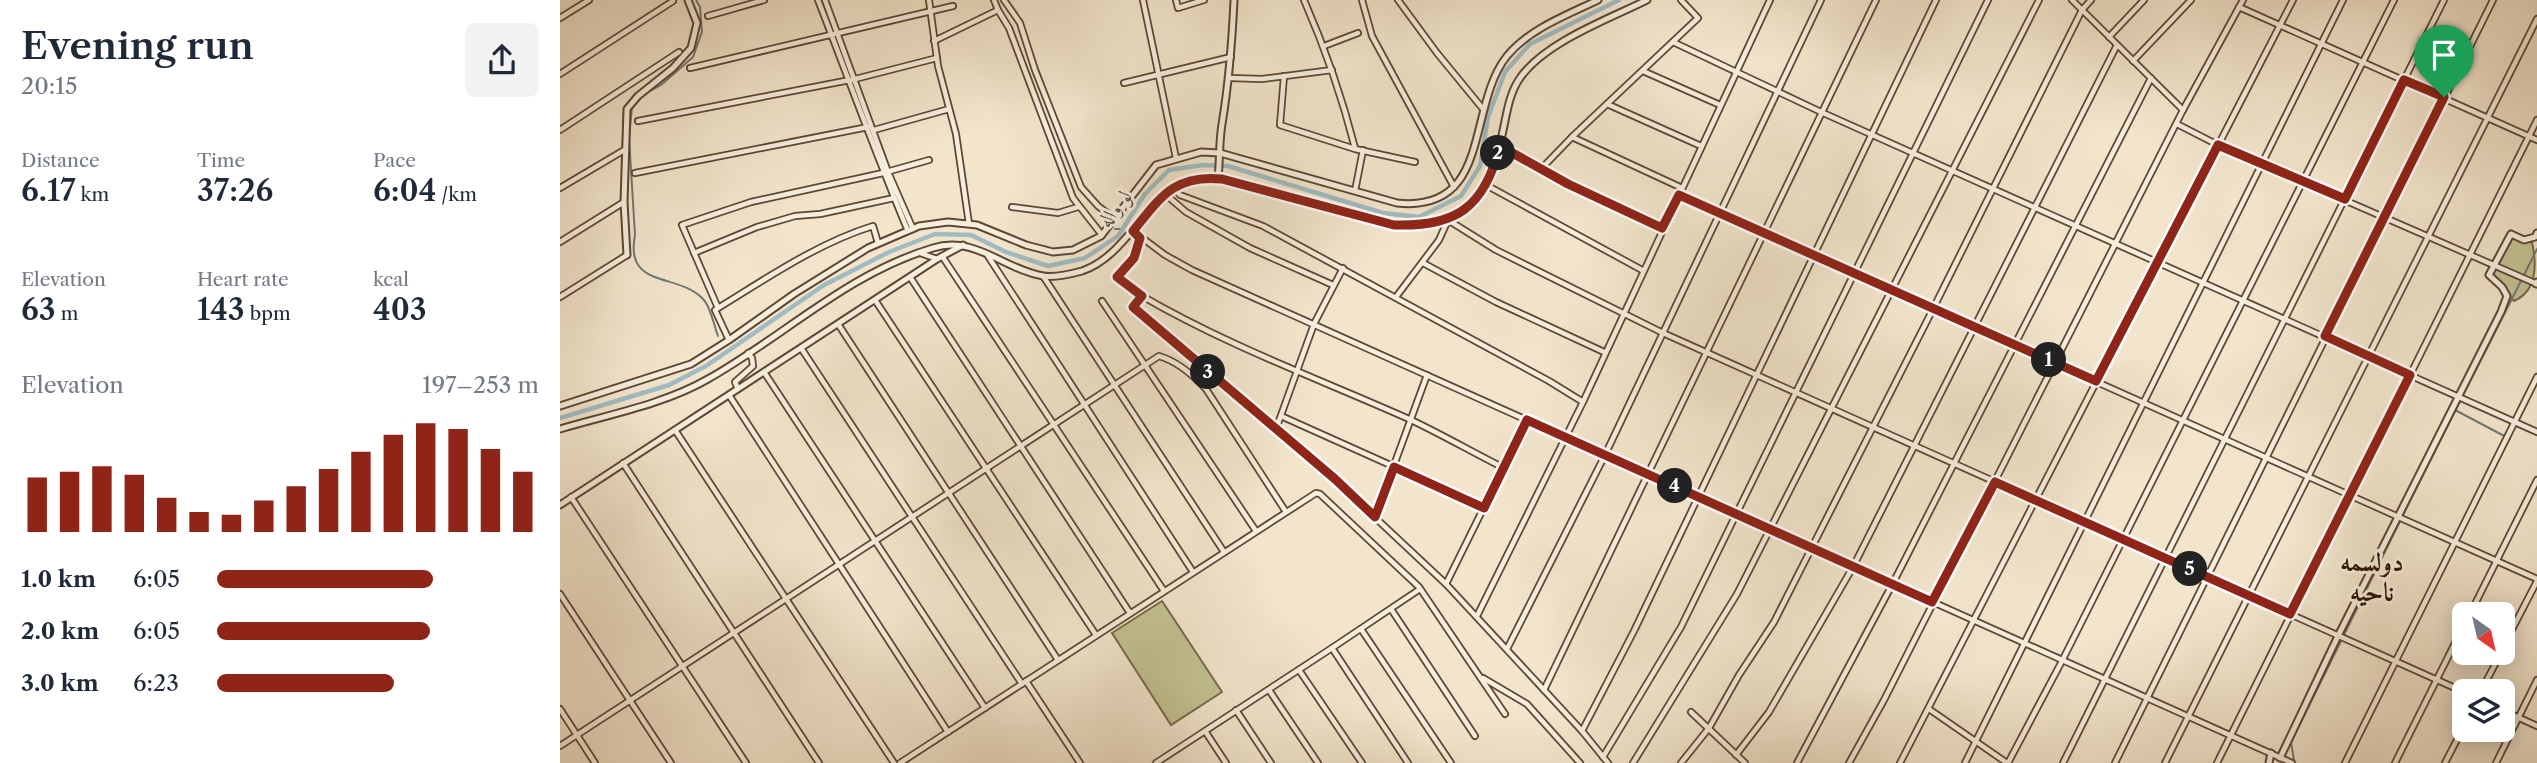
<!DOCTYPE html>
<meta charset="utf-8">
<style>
:root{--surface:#fff;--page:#f2f2f3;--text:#1f2937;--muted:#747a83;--accent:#8f2418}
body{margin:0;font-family:"Libre Caslon Text",Amiri,serif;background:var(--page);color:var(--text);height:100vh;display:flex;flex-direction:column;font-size:26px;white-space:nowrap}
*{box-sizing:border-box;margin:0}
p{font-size:23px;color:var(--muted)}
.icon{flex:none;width:38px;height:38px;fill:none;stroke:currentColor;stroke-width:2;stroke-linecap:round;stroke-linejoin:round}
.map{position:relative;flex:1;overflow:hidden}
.sheet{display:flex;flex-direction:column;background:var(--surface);width:560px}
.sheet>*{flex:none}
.needle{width:46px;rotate:146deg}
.fabs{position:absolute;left:1892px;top:602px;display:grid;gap:14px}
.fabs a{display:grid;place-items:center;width:63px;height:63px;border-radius:10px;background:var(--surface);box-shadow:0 4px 18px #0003;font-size:35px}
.pin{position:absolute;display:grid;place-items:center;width:60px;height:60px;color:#fff;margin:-72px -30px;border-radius:50% 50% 50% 0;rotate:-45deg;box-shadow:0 0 7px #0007}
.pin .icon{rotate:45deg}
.km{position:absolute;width:35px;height:35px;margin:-18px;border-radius:50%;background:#222;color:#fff;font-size:19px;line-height:35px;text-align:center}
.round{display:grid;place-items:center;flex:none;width:74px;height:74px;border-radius:10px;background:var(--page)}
.overview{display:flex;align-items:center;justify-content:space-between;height:119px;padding:0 21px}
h1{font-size:38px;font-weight:600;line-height:52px}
.figures{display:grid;grid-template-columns:repeat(3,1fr);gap:10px;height:119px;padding:7px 21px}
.figures div{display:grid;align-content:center}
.figures b{font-size:30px;font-weight:600}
.figures small{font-size:19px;font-weight:400}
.figures p{font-size:19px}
.chart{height:196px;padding:14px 21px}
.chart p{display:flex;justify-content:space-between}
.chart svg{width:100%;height:126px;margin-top:7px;stroke:var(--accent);stroke-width:6}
ul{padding:0 21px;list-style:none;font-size:23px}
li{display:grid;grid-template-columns:112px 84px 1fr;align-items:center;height:52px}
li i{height:18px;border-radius:9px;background:var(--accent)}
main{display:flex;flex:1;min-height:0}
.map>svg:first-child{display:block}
.green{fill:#c3c292;stroke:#776a4a;stroke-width:2}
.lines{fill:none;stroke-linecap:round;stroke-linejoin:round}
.stream{stroke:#717875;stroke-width:2}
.canal{stroke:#a0bcc2;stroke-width:4.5}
.minor-casing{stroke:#5d4734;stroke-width:8}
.tertiary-casing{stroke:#5d4734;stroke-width:9}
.minor{stroke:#f7eede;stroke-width:4.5}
.tertiary{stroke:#f7eede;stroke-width:5}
.route-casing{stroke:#fff;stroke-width:14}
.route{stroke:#8f2418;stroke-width:9}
.labels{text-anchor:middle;stroke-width:6;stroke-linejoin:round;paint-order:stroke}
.water-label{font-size:21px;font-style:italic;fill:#544e45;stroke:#f7eede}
.district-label{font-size:26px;font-weight:bold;fill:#2b1201;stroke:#f7eede}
</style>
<main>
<section class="sheet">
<div class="overview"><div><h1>Evening run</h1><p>20:15</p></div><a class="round"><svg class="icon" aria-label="share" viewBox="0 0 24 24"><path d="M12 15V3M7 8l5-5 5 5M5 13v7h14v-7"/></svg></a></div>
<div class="figures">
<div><p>Distance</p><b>6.17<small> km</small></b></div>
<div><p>Time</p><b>37:26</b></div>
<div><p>Pace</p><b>6:04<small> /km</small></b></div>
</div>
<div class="figures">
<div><p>Elevation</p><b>63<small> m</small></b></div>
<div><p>Heart rate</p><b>143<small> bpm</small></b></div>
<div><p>kcal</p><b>403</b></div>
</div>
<div class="chart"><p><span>Elevation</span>197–253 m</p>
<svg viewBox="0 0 160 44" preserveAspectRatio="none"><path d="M5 44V25M15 44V23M25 44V21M35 44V24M45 44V32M55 44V37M65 44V38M75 44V33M85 44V28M95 44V22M105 44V16M115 44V10M125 44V6M135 44V8M145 44V15M155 44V23"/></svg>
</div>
<ul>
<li><b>1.0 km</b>6:05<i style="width:67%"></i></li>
<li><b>2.0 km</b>6:05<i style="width:66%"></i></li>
<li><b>3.0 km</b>6:23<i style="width:55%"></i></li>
</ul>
</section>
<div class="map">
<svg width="1977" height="763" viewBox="0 0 1977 763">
<rect width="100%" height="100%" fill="#f2e5cc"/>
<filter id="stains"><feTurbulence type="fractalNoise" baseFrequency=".00286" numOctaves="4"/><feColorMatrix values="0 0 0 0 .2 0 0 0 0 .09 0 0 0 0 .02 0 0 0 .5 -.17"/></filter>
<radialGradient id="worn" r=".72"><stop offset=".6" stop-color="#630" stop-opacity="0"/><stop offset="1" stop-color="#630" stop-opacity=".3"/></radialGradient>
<g class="green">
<path d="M 1953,237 L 1972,242 C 1977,265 1977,291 1954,301 L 1931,275 Z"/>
<path d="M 602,601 L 662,692 L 611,725 L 552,633 Z"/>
</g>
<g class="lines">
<g class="stream">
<path d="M 466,36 L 488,97"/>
<path d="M 85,94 L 101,85 L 133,57 L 142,32 L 140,7 L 136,0"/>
<path d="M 72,107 L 69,137 L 75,235 C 64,290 120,272 144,300 C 151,308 154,326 158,336"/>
<path d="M 555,229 L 562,229"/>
<path d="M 1964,275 L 1977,249"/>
<path d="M 1903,395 L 1961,281"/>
<path d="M 1895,410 L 1950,439"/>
<path d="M 1843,515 L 1900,401"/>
<path d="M 1784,635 L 1840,521"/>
<path d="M 1734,760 L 1731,742 L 1781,641"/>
</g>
<path class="canal" d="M 0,418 L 109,385 L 146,366 L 264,285 L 329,252 L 375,234 L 411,235 L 446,252 L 488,266 L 525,258 L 558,236 L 585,194 L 609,170 L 643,165 L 668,166 L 823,213 L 859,217 L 901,196 L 920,166 L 928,117 L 945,72 L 970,44 L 1059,0"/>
<defs>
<g id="minor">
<path d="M 258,0 C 288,77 316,155 348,231"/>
<path d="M 265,0 L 328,172 L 353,229"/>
<path d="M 369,0 L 378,66 L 396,134 L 409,224"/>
<path d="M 434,0 L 438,10 L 449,28 L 513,198 L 542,235"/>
<path d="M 444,0 L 460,23 L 475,70 L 521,187 L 538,206 L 555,219"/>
<path d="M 583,0 L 616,158"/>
<path d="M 616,0 L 618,8 L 644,0"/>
<path d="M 744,0 C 765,48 782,97 795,148"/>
<path d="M 802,0 L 812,36 L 894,187"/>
<path d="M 838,0 L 877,53 L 923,109"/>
<path d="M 1512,0 L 1623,110"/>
<path d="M 1679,7 L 1977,140"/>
<path d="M 148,16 L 204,0"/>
<path d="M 0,18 L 29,0"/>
<path d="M 1549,37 L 1584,0"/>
<path d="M 374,41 L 438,10"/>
<path d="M 1113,42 L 1261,112 L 1977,432"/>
<path d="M 764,46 L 798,33"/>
<path d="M 1573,61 L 1631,0"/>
<path d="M 130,68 L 393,6"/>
<path d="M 1083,71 L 1160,105"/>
<path d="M 0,74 L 113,1"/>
<path d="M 724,76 L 720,125 L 795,149 L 855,162"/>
<path d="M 670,78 L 702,79 L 772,70"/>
<path d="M 564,83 L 671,57"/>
<path d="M 1047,104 L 1141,146"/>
<path d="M 78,121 L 295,79 L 377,58"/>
<path d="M 1617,124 L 1658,145 L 1977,284"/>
<path d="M 0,130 L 119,52"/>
<path d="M 314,130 L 389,109"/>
<path d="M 1012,137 L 1122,188"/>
<path d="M 940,147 L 1008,184 L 1103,228"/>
<path d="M 982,168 L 1012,137 L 1138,18 L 1121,0"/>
<path d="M 75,173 L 308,127"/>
<path d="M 926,185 L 1082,270"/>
<path d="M 0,188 L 66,149"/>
<path d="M 614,188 L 620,195 L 703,226 L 989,381 L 1023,402"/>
<path d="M 795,191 L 803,150"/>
<path d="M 605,194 L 626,212 L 690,248 L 773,285"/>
<path d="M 1119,195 L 1977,579"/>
<path d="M 452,207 L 498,213 L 518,207"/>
<path d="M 573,231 L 605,255 L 632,270 L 1732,763"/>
<path d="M 580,238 L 574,258 L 557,277 L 582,296 L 573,308 L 774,479 L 886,584 L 1022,731 L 1048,763"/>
<path d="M 0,242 L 64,202"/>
<path d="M 134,253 L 197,227 L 235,216 L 260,214 L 334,198"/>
<path d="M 360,253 L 377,259"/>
<path d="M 382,256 L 604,591"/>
<path d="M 428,256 L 633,572"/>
<path d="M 863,263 L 936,302 L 1044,352"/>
<path d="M 483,276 L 664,552"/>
<path d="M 350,277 L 570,613"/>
<path d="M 582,296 C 666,345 759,379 849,419 C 881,434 912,452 944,468"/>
<path d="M 0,297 L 67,255"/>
<path d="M 836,297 L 879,240 L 888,220 L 936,250 L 1103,333 L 1904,692"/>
<path d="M 315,300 L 536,635"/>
<path d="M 542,301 L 696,531"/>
<path d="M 158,308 C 207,278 258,243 313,226 L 318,243"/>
<path d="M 278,324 L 498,660"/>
<path d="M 169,340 L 155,310 L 158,308 L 122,225 L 191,202 L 323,173 L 369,160"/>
<path d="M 241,348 L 462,684"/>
<path d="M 204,372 L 425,708"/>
<path d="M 178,389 L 175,382 L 193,366 L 192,358 L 188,353"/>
<path d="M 169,395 L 388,732"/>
<path d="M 721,416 L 924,507"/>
<path d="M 716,429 L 754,324 L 783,268"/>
<path d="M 115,430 L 334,763"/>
<path d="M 63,463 L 259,763"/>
<path d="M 11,497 L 186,763"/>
<path d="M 815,517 L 867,375"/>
<path d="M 886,584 L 967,420"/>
<path d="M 0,594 L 111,763"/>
<path d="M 831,609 L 915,736"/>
<path d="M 1910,614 L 1977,480"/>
<path d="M 917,616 L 1023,402 L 1210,0"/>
<path d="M 801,629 L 891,763"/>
<path d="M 772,648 L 848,763"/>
<path d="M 947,649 L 1045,455 L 1261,0"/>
<path d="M 1942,649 L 1977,581"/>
<path d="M 739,670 L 802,763"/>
<path d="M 923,678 L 967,704 L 1020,763"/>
<path d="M 466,681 L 520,763"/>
<path d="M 709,690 L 758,763"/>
<path d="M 984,690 L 1316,0"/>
<path d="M 1921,691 L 1941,653"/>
<path d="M 0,709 L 35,763"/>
<path d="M 1369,709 L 1447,763"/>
<path d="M 676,710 L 711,763"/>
<path d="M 1942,710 L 1977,726"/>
<path d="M 1131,712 L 1185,763"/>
<path d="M 645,731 L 666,763"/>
<path d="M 1022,731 L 1074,631 L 1376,0"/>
<path d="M 0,746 L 599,356 C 616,361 634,376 646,389 L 726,512"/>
<path d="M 1176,755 L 1209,712 L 1293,567 L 1557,45"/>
<path d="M 1043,757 L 1121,627 L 1428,0"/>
<path d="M 340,763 L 756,493 L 760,494 L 859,587 L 945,714"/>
<path d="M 596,763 L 772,648 L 860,589"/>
<path d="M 1073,763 L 1177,594 L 1479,0"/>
<path d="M 1121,763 L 1149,728 L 1179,675 L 1214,622 L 1373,309 L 1522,10 L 1531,0"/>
<path d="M 1237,763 L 1332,585 L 1591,78"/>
<path d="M 1289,763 L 1324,700 L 1623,110 L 1683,0"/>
<path d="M 1340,763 L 1733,0"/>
<path d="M 1405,763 L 1783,0"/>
<path d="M 1448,763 L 1502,661 L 1834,0"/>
<path d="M 1503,763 L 1884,0"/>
<path d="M 1555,763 L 1933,0"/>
<path d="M 1605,763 L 1977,19"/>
<path d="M 1657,763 L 1977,120"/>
<path d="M 1785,763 L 1977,377"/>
<path d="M 1835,763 L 1904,625"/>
<path d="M 1885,763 L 1904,726"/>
<path d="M 1936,763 L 1977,680"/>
</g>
<g id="tertiary">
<path d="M 658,178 C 660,160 659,142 662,124 C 669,82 672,43 674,0"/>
<path d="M 67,255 L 64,202 L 67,109 L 78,96 L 113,68 L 131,48 L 137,23 L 128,0"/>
<path d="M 1976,284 L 1977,282"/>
<path d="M 0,406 L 131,364 L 169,340 L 234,294 L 308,248 L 359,226 L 388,222 L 417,225 L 466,245 L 493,252 L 513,250 L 541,236 L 596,165 L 641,152 L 660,153 L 837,203 C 933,213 906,107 947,56 C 969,29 1007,15 1038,0"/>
<path d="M 0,429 C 47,415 105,404 148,379 C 223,337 288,273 373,248 C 415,235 443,269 483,276 C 494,278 511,274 522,271 C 571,254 585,191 637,179 C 658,174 680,183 700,189 C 745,201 850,241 890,219 C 929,197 937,161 945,121 C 948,106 951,91 960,78 C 985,42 1049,19 1087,0"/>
<path d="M 0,505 L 377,259 L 403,245"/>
<path d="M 1720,758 L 1778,636 L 1941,312 L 1947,296 L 1942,287 L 1929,275 L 1951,234 L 1964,240 L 1975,237 L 1977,233"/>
<path d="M 1709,763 L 1711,753"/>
</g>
</defs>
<use href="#minor" class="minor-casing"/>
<use href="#tertiary" class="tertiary-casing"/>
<use href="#minor" class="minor"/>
<use href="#tertiary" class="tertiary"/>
</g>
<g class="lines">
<defs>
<path id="route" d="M 1844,80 L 1884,97 L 1765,336 L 1850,375 L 1730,614 L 1435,482 L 1372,602 L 967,420 L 924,508 L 834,467 L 815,517 L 775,479 L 573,307 L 582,296 L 557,277 L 574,258 L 580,238 L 573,231 C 600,198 614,174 662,179 L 834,225 C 896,227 924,208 940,146 L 1008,184 L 1102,228 L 1119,195 L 1536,381 L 1658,145 L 1785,199 Z"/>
</defs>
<use href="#route" class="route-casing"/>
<use href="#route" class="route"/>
</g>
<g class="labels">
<g class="water-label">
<text transform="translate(555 208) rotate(-52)" y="7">لو واله</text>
</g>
<g class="district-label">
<text x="1812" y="571">دولسمه<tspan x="1812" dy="30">ناحیه</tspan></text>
</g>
</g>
<rect width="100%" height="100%" filter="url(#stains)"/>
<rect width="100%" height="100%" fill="url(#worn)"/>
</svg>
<div class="fabs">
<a><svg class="needle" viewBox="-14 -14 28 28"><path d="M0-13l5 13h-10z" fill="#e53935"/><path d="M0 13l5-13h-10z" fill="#747a83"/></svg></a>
<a><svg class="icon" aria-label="layers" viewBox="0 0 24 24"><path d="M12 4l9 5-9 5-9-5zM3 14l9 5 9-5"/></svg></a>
</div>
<div class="pin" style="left:1884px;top:97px;background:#1e9e55"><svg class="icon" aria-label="arrive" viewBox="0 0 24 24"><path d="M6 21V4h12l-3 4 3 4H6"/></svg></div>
<b class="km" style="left:1489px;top:360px">1</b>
<b class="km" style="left:938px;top:153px">2</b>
<b class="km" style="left:648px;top:372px">3</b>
<b class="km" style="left:1115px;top:486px">4</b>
<b class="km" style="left:1630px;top:569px">5</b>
</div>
</main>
